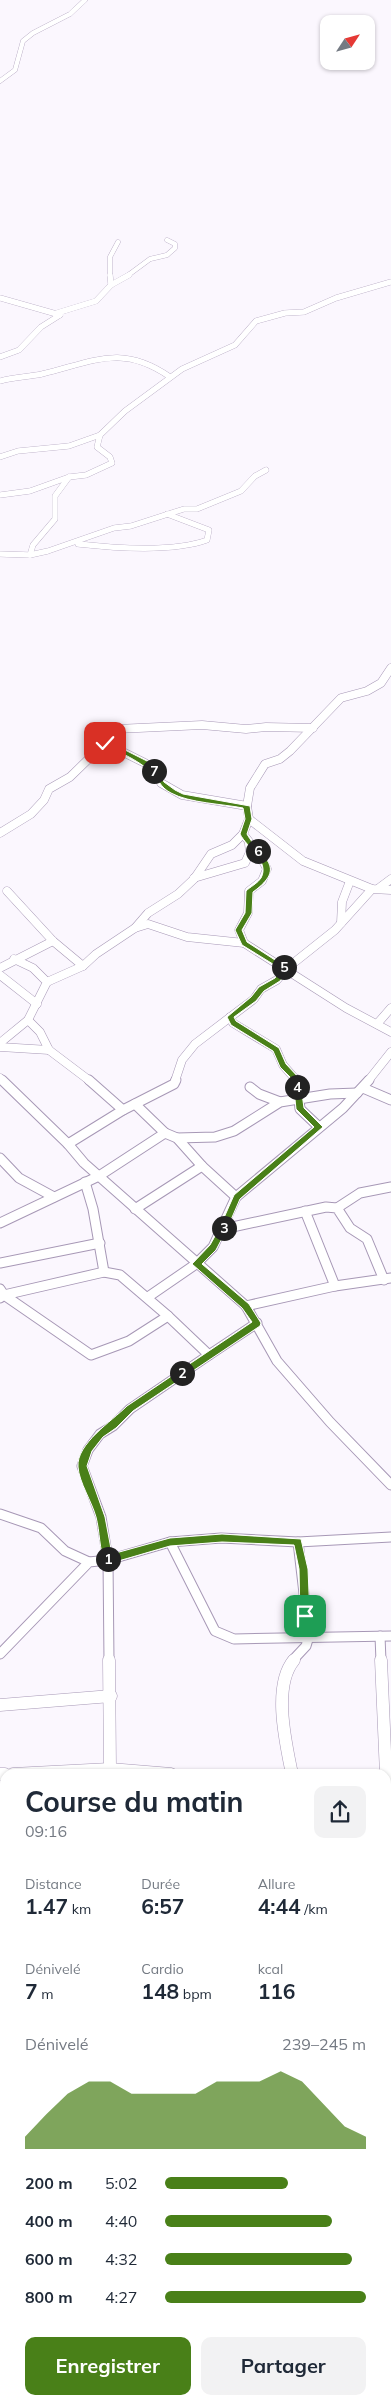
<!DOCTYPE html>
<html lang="fr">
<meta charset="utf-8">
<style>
:root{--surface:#fff;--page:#f2f2f3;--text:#1f2937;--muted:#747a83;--accent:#498018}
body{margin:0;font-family:Mulish,sans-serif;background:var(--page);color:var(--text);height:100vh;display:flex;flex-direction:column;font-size:19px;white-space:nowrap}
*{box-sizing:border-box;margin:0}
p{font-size:16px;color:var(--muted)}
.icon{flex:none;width:28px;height:28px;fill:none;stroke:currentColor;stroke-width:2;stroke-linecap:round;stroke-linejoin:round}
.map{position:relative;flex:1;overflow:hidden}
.sheet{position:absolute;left:0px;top:1769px;width:391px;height:636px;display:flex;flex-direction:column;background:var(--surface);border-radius:15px 15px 0 0;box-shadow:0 1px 4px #0004}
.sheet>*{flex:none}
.needle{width:32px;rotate:54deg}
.tools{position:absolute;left:320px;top:15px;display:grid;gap:10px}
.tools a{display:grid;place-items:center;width:55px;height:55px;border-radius:10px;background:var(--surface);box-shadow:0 1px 4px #0004;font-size:25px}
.pin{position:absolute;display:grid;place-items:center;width:42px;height:42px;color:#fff;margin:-21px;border-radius:10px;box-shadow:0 2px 8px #0006}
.km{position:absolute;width:25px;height:25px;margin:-12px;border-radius:50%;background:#222;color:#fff;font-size:14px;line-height:25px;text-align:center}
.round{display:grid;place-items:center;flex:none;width:52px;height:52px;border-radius:10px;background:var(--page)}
.head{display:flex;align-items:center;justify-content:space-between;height:85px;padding:0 25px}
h1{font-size:28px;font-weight:700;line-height:38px}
.metrics{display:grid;grid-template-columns:repeat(3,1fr);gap:8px;height:85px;padding:5px 25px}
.metrics div{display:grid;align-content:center}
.metrics b{font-size:21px;font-weight:700}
.metrics small{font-size:14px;font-weight:400}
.metrics p{font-size:14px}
.chart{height:140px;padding:10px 25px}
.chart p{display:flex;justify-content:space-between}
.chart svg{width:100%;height:90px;margin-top:5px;fill:var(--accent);opacity:.7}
.primary-button{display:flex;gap:10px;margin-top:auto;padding:10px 25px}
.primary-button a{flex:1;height:58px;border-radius:10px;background:var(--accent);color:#fff;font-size:20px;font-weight:700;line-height:58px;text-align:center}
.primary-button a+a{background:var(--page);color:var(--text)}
ul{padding:0 25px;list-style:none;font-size:16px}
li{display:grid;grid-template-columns:80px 60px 1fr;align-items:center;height:38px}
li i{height:12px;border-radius:6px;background:var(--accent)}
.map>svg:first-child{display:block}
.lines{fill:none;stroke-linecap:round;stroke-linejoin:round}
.minor-far4-casing{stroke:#a798b6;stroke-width:5}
.minor-far3-casing{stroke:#a798b6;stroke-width:6}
.minor-far2-casing{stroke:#a798b6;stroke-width:9}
.minor-far1-casing{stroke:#a798b6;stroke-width:11}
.minor-casing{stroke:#a798b6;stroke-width:13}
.minor-far4{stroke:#fff;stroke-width:4.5}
.minor-far3{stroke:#fff;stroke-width:5.5}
.minor-far2{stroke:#fff;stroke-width:8}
.minor-far1{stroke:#fff;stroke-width:9}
.minor{stroke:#fff;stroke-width:12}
.route{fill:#498018;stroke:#fff}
</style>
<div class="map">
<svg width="391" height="2404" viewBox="0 0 391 2404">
<rect width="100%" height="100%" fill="#fbf7fe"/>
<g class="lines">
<defs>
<g id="minor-far4">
<path d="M 0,81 L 15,70 L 23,41 L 33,33 L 70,14 L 85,0"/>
<path d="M 110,276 L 110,257 L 118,242"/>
<path d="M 127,276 L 150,259 L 167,255 L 175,248 L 175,244 L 167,240"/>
</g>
<g id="minor-far3">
<path d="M 110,275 L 111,285"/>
<path d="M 0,298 L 60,315"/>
<path d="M 57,313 L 96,301 L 111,285 L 129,275"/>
<path d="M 0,357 L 19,350 L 41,327 L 60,315"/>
<path d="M 0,381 C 14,377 28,377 42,374 C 93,362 121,343 170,377"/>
<path d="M 0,457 L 18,451 L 69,446 L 100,435 L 125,411 L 182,369 L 235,345 L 256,321 L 285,313 L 304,312 L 336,298 L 391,282"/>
<path d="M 0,495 L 30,491 L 69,477 L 86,475 L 112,463 L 110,457 L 97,447 L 100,435"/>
<path d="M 78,544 C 114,548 174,552 207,540 L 209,530 L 167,514"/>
<path d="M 0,554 L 30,555 L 48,551 L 114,528 L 131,526 L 184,509 L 197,509 L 241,491 L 255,476 L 266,470"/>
<path d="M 30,555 L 33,545 L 55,519 L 55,496 L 69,477"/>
</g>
<g id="minor-far2">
<path d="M 391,668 L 381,683 L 367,691 L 341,698 L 290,751 L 280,759 L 265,764 L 250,788 L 247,806 L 249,819 L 243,834 L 261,857 L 267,869 L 262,881 L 249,891 L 248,913 L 239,930 L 244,943 L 346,1008 L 391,1032"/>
<path d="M 105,743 L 117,729 L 202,725 L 246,729 L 266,727 L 313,728"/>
<path d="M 249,819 L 303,861 L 372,889 L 391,890"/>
<path d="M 0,833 L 31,814 L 44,800 L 49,789 L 70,777 L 105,743 L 145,763 L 156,772 L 161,783 L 182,795 L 247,806"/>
<path d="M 194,878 L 245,863 L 250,852 L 249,844"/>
<path d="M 379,888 L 391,879"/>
<path d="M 7,891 L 53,941 L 83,966"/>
<path d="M 341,923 L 342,902 L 350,881"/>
<path d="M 135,928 L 148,913 L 178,894 L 194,879 L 211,854 L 232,845 L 243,834"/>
<path d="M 0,968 L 53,941"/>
<path d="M 0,975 L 37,1004"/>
<path d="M 47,982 L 83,966 L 96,954 L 135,928 L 148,924 L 187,937 L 244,943"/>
<path d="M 230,1017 L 233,1023 L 276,1049 L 283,1065 L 297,1081"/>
<path d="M 28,1020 L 40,1032 L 49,1050 L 90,1081"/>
<path d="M 377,1024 L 391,1008"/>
<path d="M 0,1043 L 28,1020 L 47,982 L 33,968 L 14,959"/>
<path d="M 0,1047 L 49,1050"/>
<path d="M 0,1078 L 3,1081"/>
<path d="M 175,1081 L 182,1060 L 195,1044 L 254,999 L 261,989 L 277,980 L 286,969 L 335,930 L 372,889"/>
<path d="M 368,1081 L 391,1052"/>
</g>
<g id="minor-far1">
<path d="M 2,1080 L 68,1144 L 84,1163 L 246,1306 L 335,1286 L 391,1278"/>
<path d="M 89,1080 L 123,1110"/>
<path d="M 297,1080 L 300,1109 L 319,1127"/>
<path d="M 250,1087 L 259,1094 L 280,1102"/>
<path d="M 363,1088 L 391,1100"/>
<path d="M 135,1104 L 165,1133"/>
<path d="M 177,1138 L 215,1137 L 234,1131 L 280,1102 L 330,1094 L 357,1093"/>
<path d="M 68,1144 L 123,1110 L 174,1084 L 176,1080"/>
<path d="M 0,1158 L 19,1178 L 54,1197"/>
<path d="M 85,1182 L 93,1209 L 104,1272"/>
<path d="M 337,1208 L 360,1193 L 391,1187"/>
<path d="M 135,1209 L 202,1166"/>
<path d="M 305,1211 L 335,1286"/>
<path d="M 0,1223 L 99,1176 L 165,1133 L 177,1138 L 202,1166 L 236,1197"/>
<path d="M 223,1229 L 326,1207 L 337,1208 L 350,1228 L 367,1239 L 384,1280"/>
<path d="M 0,1263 L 100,1243"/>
<path d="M 104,1272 L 120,1275 L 168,1316 L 129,1341 L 91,1355 L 4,1295 Z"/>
<path d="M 0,1289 L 4,1295"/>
<path d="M 148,1297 L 196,1264 L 213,1247 L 236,1197 L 343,1108 L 369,1080"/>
<path d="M 0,1298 L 4,1295"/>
<path d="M 246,1306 L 277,1361 L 330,1422 L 391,1485"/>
<path d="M 209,1355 L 257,1323"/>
<path d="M 0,1514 L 41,1528 L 65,1551 L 89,1562"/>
<path d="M 170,1542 L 215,1631 L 234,1639 L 391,1636"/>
<path d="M 380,1636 L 381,1661"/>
<path d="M 0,1654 L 89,1562 L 108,1560 L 170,1542 L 221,1538 L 298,1542 L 391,1537"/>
<path d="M 109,1661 L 108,1560 L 101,1517 L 82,1466 L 88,1450 L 100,1434 L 113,1426 L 130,1409 L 209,1355 L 168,1316"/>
<path d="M 292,1661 L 306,1646 L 309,1636 L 298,1542"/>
</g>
<g id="minor">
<path d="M 109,1660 L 110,1769"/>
<path d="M 381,1660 L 386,1774"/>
<path d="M 0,1705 L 111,1696"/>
<path d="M 0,1774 L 5,1774"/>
<path d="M 13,1774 L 110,1769 L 171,1774"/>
<path d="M 292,1774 C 286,1744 272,1686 294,1660"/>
<path d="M 386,1779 L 391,1828"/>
<path d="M 0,1868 L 5,1868"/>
<path d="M 386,1901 L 391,1901"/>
<path d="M 386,2019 L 391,2018"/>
<path d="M 386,2157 L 391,2157"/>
<path d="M 0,2162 L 5,2162"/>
<path d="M 386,2292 L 391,2292"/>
<path d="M 361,2400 L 362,2404"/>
</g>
</defs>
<use href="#minor-far4" class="minor-far4-casing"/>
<use href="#minor-far3" class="minor-far3-casing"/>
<use href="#minor-far2" class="minor-far2-casing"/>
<use href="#minor-far1" class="minor-far1-casing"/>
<use href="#minor" class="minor-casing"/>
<use href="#minor-far4" class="minor-far4"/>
<use href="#minor-far3" class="minor-far3"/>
<use href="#minor-far2" class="minor-far2"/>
<use href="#minor-far1" class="minor-far1"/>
<use href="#minor" class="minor"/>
</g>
<path class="route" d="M 103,741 L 107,741 L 147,761 L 158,771 L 164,782 L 175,790 L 183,794 L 250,806 L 252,819 L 247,834 C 260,858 289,866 253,892 L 252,913 L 242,930 L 247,942 L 289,969 L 280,981 L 264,991 L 256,1001 L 234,1017 L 236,1021 L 279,1048 L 286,1064 L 300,1079 L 304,1108 L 323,1127 L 240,1199 L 227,1229 L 216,1250 L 202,1264 L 249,1304 L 261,1323 L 260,1326 L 133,1411 L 116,1428 L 103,1437 L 92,1451 L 87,1466 L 105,1517 L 112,1554 L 170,1538 L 222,1534 L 301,1539 L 308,1569 L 310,1616 L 305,1620 L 300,1616 L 299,1569 L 294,1545 L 222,1542 L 170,1546 L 108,1564 L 105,1563 C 99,1549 100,1532 96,1517 C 92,1502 79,1482 78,1467 C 76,1444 112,1421 127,1406 L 252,1322 L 242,1308 L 192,1264 L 210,1245 L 219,1229 L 234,1195 L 314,1127 L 296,1109 L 293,1080 L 280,1067 L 273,1051 L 231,1025 L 227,1017 L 251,997 L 259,987 L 275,978 L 281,969 L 242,945 L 235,930 L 245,913 L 246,891 C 250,887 258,883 261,878 C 270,861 247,848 240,834 L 245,819 L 243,808 C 223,804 189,803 171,793 C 159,787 159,778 150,771 C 136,759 119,752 103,744 Z"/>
</svg>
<div class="tools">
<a><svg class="needle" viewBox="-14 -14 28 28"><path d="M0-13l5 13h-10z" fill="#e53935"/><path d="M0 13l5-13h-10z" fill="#747a83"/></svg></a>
</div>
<div class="pin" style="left:305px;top:1616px;background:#1e9e55"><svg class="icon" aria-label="arrive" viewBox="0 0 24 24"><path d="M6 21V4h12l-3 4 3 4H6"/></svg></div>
<div class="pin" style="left:105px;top:743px;background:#d93025"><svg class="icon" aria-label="check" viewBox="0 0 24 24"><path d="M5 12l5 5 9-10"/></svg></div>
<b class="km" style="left:108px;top:1559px">1</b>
<b class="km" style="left:182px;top:1373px">2</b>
<b class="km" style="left:224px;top:1228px">3</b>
<b class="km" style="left:297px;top:1087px">4</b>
<b class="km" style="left:284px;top:967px">5</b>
<b class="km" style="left:258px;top:851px">6</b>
<b class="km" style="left:154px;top:771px">7</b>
<section class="sheet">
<div class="head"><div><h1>Course du matin</h1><p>09:16</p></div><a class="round"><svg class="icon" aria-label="share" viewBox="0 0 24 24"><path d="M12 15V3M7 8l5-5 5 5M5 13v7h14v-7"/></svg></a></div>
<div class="metrics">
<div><p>Distance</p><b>1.47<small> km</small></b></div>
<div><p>Durée</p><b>6:57</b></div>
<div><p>Allure</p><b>4:44<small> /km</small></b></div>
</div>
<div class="metrics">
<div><p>Dénivelé</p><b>7<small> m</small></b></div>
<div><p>Cardio</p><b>148<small> bpm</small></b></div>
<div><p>kcal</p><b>116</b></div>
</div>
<div class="chart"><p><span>Dénivelé</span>239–245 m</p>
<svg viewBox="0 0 160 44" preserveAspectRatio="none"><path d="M0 44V38L10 27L20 17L30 11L40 11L50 17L60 17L70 17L80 17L90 11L100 11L110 11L120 6L130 11L140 22L150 33L160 38V44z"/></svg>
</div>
<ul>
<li><b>200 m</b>5:02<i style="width:61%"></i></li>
<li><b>400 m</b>4:40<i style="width:83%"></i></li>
<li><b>600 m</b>4:32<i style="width:93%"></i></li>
<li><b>800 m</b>4:27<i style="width:100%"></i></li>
</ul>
<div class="primary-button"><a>Enregistrer</a><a>Partager</a></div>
</section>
</div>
